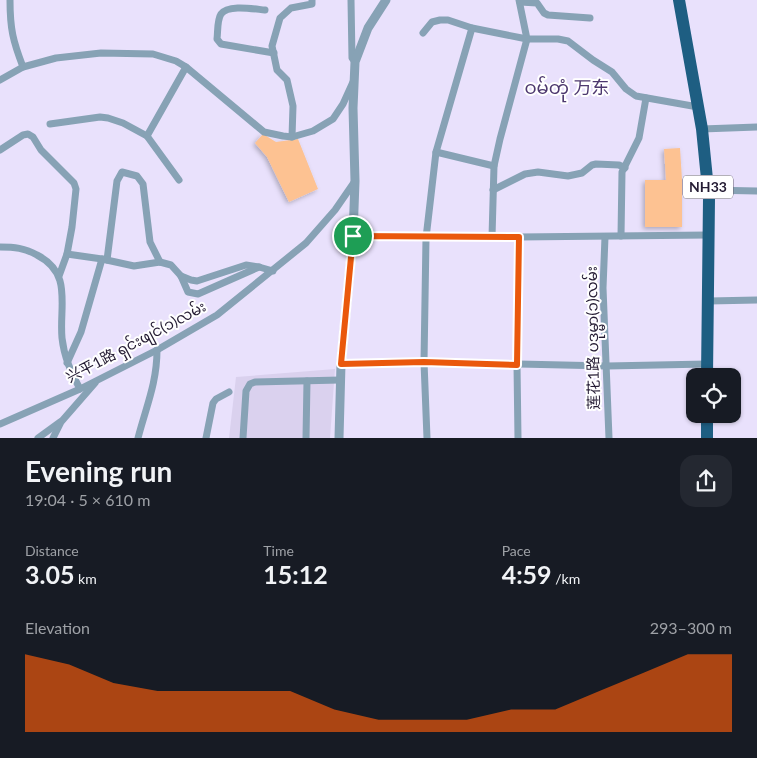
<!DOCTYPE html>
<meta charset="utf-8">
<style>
:root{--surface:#171b24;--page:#242831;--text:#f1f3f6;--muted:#9ea1a6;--accent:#ea580c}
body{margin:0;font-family:Lato,"Noto Sans SC","Noto Sans Myanmar",sans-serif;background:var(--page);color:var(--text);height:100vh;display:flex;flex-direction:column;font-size:19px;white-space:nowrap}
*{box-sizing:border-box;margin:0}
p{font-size:16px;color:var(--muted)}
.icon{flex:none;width:28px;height:28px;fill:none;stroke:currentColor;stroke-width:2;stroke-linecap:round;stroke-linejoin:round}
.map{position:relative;height:438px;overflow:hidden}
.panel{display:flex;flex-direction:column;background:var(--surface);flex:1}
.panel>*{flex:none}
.fabs{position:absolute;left:686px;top:368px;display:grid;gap:10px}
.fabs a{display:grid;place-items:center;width:55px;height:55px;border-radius:10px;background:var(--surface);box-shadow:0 1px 4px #0004;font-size:25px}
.pin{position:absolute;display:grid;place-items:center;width:42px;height:42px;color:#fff;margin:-21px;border:2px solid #fff;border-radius:50%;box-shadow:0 1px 5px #0007}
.round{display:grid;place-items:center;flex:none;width:52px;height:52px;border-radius:15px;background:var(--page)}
.headline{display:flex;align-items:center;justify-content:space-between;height:85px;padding:0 25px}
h1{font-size:28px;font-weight:700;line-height:38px}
.metrics{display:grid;grid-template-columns:repeat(3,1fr);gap:8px;height:85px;padding:5px 25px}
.metrics div{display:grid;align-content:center}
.metrics b{font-size:25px;font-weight:700}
.metrics small{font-size:14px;font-weight:400}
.metrics p{font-size:14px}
.chart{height:140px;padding:10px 25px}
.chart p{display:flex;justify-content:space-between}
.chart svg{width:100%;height:90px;margin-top:5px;fill:var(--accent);opacity:.7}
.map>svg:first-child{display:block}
.built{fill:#dad1ee}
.building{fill:#fdc292;filter:url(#shadow)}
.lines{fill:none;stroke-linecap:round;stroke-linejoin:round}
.minor{stroke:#87a2b5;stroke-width:7}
.tertiary{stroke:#87a2b5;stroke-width:9}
.trunk{stroke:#1e5e82;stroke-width:12}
.route-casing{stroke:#fff;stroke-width:10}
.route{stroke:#ea580c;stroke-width:6}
.labels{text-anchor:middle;stroke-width:4;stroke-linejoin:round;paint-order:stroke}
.shield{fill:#fff;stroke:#666071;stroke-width:1}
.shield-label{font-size:14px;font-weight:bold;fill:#251c34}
.street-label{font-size:15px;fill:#251c34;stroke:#fff}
.quarter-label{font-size:18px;fill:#4d386f;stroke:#fff}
</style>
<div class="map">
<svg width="757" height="438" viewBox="0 0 757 438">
<defs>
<filter id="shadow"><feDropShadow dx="-2" dy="2" stdDeviation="2.5" flood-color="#0004"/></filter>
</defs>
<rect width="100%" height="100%" fill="#e9e1fc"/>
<path class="built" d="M 335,369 L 330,438 L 229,438 L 236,377 Z"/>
<g class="building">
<path d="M 263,134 L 276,142 L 298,139 L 318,189 L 289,202 L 267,157 L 255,143 Z"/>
<path d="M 680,148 L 682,180 L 682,227 L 645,227 L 645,180 L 666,180 L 664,149 Z"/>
</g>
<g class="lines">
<g class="minor">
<path d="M 10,0 C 10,29 13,41 23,67"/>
<path d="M 351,0 L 352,58 L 355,62"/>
<path d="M 519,0 L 527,39 L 558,39 L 568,41 L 593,60 L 612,72 L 626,89 L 636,96 L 698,107"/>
<path d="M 520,2 L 537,3 L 544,13 L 548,15 L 590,18"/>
<path d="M 265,10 C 254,9 228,4 221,14 C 217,20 218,31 217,39 L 221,44 L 274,53"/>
<path d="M 423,33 L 432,22 L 440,20 L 448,20 L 472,28 L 527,39 L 500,139 L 494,166 L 492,237"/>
<path d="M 0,80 L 23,67 L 56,58 L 101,53 L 153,54 L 176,61 L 186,67 L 264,132 L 283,136 L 292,137 L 313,131 L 333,119 L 343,104 L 353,82"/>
<path d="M 50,124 L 100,117 L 108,118 L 123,123 L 147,136 L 179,180"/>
<path d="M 702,129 L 757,127"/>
<path d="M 147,136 L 186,67"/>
<path d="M 292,137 L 293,106 L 287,80 L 277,70 L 272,46 L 280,18 L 291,8 L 312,4 L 312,0"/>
<path d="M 0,150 L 23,135 L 28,134 L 33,137 L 41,150 L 74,183 L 76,189 L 72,227 L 67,254 L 59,276"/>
<path d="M 436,152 L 494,166"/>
<path d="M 493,190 L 525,174 L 538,172 L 568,176 L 582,173 L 592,165 L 596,164 L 619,165 L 625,168"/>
<path d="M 708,190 L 757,191"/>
<path d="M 353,236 L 519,237 L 708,235"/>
<path d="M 621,236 L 622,172 L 639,138 L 646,98"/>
<path d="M 605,237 L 603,288 L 609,438"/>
<path d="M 0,247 C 14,247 25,248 37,255 C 73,273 59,306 62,338 C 64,357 71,372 80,389"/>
<path d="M 67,254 L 102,259"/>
<path d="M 107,260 L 117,181 L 122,172 L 137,176 L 143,184 L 150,242 L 160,262"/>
<path d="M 181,276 L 191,280 L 197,281 L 246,265 L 259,267"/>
<path d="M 709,301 L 757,300"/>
<path d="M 67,363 L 81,332 L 102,259 L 134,266 L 160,262 L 171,265 L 181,276 L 188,292 L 198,294 L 259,267 L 273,271"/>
<path d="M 341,364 L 424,362 L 607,366 L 707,364"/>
<path d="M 0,424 L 80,389 L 157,350 L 217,315 L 306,243 L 335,210 L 355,181"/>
<path d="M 38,438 L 60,422"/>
<path d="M 53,438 L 61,422 L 95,383"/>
<path d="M 138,438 C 146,407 157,383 157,350"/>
<path d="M 206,438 L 213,403 L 216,399 L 229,392"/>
<path d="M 243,438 L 246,391 L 250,384 L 255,382 L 340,380"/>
<path d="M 306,438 L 307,381"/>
<path d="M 427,438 L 424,362 L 426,238 L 436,152 L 472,28"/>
<path d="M 518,438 L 517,365 L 519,237"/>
</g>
<path class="tertiary" d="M 339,438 L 341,364 L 353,236 L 355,181 L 353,108 L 355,62 L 368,28 L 386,0"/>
<g class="trunk">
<path d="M 679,0 L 702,129 L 709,199 L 707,376"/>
<path d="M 707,414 L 707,438"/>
</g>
</g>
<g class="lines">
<defs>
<path id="route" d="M 353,236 L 519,237 L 517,365 L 424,362 L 341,364 Z"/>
</defs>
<use href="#route" class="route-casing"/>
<use href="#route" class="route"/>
</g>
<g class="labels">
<rect class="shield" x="683" y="175.5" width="50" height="23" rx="4"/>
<g class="shield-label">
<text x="708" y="192">NH33</text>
</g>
<g class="street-label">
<text transform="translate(593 338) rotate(-91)" y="5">莲花1路 ပဒုမ္မာ(၁)လမ်း</text>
<text transform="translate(136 342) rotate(-28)" y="5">兴平1路 ရှင်းဖျင်(၁)လမ်း</text>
</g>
<g class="quarter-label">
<text x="567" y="94">ဝမ်တုံ 万东</text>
</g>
</g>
</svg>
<div class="fabs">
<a><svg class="icon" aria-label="locate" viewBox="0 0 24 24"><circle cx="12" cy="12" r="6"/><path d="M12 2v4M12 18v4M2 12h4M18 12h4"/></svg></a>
</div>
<div class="pin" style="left:353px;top:236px;background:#1e9e55"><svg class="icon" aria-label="arrive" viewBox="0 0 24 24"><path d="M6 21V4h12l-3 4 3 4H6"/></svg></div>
</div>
<section class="panel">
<div class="headline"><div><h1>Evening run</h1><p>19:04 · 5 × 610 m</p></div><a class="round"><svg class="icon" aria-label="share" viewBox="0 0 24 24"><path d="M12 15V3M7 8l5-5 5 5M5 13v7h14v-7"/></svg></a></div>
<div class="metrics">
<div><p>Distance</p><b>3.05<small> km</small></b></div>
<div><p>Time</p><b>15:12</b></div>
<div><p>Pace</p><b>4:59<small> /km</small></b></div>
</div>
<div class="chart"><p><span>Elevation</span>293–300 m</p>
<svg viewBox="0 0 160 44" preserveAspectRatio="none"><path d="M0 44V6L10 11L20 20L30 24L40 24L50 24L60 24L70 33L80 38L90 38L100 38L110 33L120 33L130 24L140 15L150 6L160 6V44z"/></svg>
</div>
</section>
